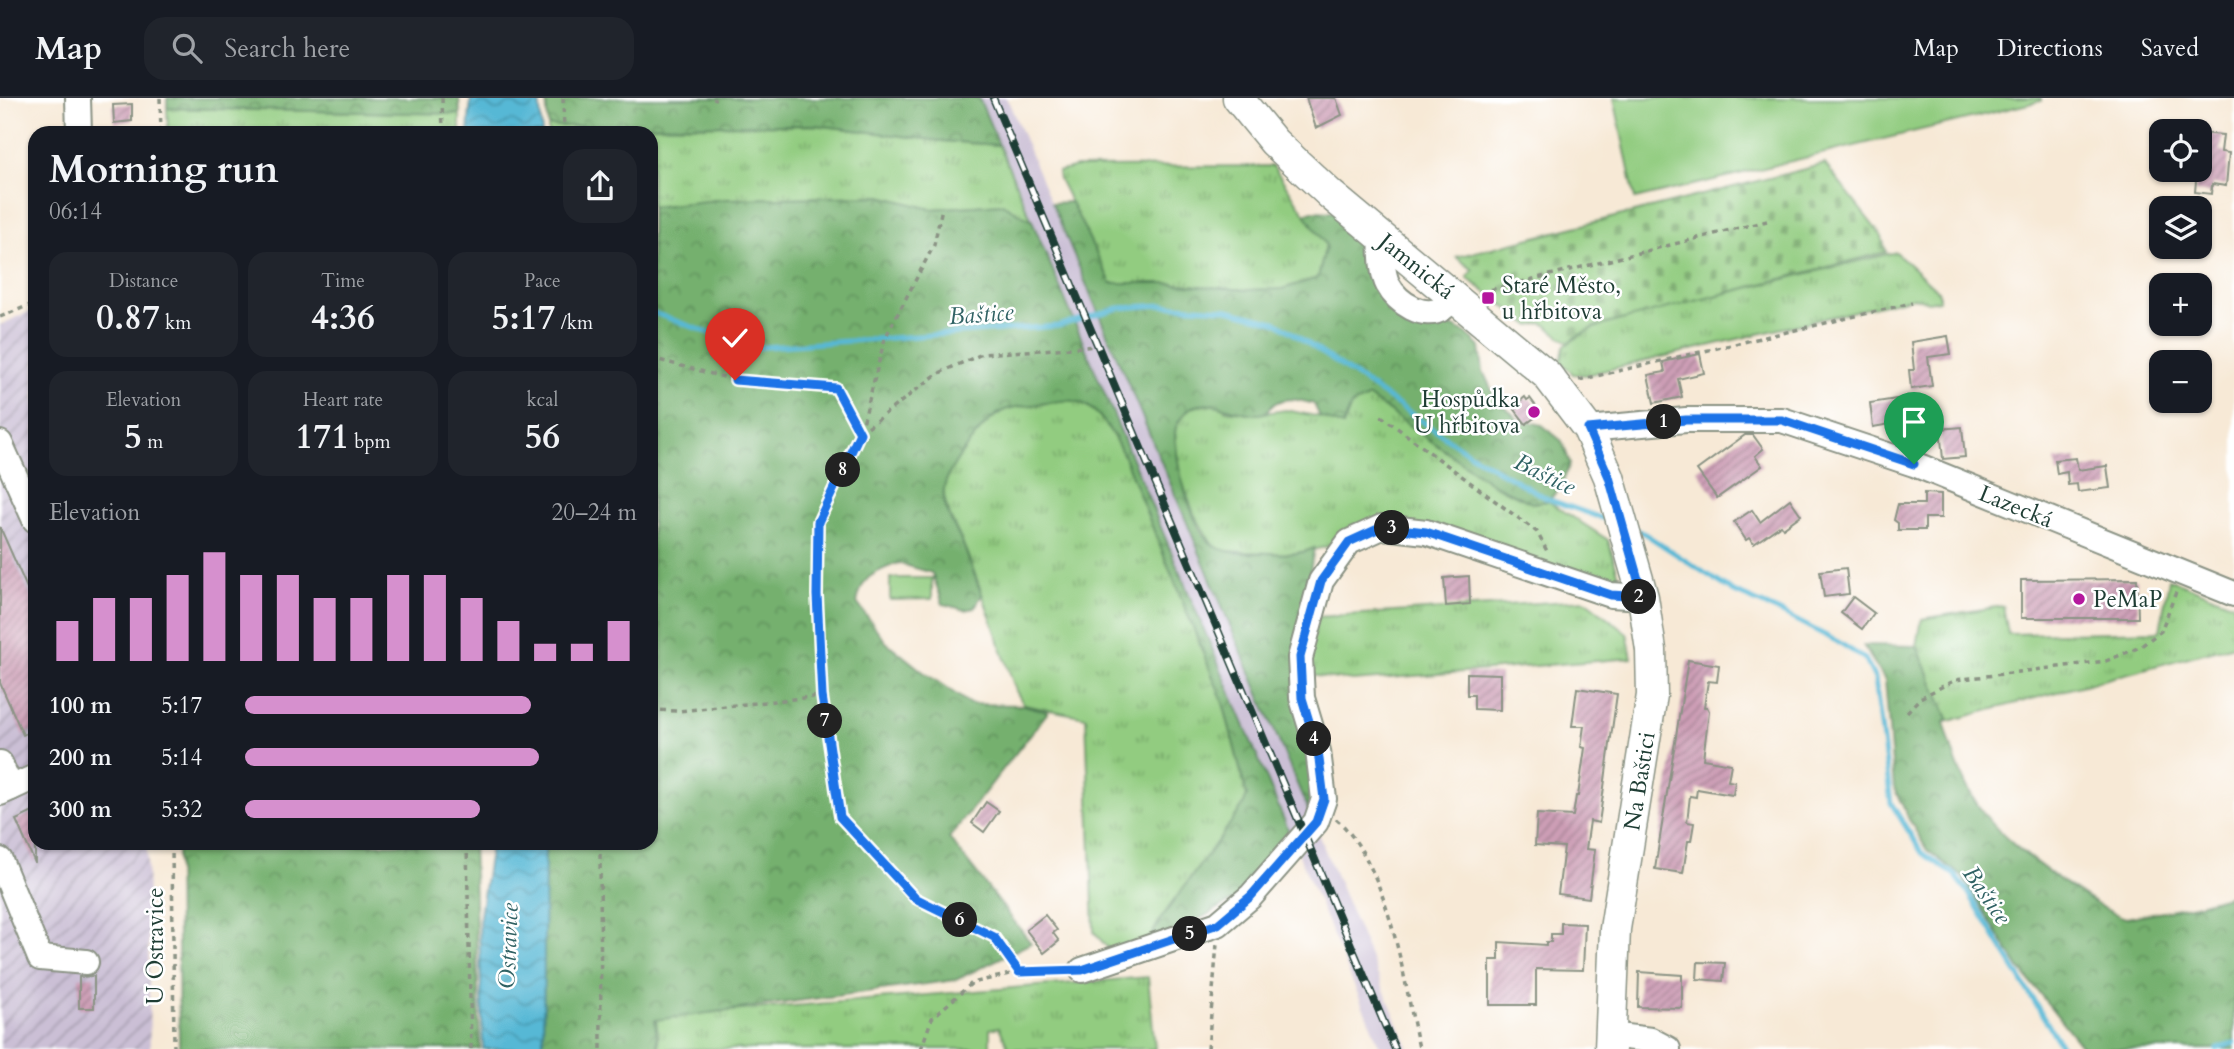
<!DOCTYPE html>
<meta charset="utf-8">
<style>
:root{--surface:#171b24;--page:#20242c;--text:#f1f3f6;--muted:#9ea1a6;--line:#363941;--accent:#d690ce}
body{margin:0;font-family:Cardo,serif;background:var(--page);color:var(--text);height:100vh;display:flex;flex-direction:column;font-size:26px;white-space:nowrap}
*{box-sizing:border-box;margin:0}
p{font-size:23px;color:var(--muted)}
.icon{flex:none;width:38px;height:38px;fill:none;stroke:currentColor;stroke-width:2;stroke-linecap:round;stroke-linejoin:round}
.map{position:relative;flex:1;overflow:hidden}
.side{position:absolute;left:28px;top:28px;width:630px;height:724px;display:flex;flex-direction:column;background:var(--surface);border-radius:21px;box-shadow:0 2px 5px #0004}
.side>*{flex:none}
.controls{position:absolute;left:2149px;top:21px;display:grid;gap:14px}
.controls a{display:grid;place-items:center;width:63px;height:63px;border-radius:14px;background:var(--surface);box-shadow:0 2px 5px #0004;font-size:35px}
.pin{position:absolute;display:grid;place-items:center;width:60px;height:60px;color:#fff;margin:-72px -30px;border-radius:50% 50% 50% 0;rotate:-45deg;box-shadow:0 0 7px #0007}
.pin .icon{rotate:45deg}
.km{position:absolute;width:35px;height:35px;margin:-18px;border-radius:50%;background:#222;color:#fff;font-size:19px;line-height:35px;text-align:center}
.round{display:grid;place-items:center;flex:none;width:74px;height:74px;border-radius:21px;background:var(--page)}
.head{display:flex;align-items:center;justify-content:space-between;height:119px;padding:0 21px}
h1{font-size:38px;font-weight:700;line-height:52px}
.stats{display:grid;grid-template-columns:repeat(3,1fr);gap:10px;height:119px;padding:7px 21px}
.stats div{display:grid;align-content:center;border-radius:18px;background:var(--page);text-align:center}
.stats b{font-size:35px;font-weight:700}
.stats small{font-size:19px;font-weight:400}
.stats p{font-size:19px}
.chart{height:196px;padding:14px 21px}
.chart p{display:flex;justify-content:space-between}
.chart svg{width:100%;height:126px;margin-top:7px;stroke:var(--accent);stroke-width:6}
ul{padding:0 21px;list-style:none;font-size:23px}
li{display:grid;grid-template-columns:112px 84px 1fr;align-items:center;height:52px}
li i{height:18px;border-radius:9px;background:var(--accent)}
header{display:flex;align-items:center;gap:42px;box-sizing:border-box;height:98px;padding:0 35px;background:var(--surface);border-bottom:2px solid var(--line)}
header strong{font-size:33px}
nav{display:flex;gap:38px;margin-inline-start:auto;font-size:24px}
.search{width:490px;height:63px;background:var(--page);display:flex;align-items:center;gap:18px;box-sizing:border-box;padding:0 24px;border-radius:21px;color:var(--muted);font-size:26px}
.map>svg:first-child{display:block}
.industrial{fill:url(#industrial-furrows)}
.railway{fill:#cbbfd5}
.grass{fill:url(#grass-tufts);stroke:#58845a;stroke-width:2}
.forest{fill:url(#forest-crowns);stroke:#4a7651;stroke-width:2}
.cemetery{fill:url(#cemetery-stones);stroke:#58845a;stroke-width:2}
.garden{fill:#92cc80;stroke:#58845a;stroke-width:2}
.water{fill:url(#water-waves);stroke:#3a7a84;stroke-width:2}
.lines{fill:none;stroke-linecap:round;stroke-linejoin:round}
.stream{stroke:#56b8d5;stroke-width:5}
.building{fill:url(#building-hatch)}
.minor-casing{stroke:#8b9385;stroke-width:28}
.major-casing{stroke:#8b9385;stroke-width:33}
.path{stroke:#8b9385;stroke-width:3.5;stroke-dasharray:5 5;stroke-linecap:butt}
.minor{stroke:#fff;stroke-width:24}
.major{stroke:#fff;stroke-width:30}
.rail-casing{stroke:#1f3d34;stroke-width:8}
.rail{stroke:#fff;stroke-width:5;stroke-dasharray:16;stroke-linecap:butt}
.route-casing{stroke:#fff;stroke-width:14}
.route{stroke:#1a73e8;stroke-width:9}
.poi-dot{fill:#b5179e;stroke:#fff;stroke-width:2.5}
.labels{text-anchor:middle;stroke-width:5;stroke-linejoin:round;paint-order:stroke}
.street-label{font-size:23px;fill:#1f3d34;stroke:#fff}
.poi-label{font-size:23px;fill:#1f3d34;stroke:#fff;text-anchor:start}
.water-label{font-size:24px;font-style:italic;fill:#306264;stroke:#fff}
</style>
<header>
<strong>Map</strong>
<div class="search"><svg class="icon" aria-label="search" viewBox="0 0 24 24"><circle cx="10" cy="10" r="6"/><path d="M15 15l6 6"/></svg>Search here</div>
<nav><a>Map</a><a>Directions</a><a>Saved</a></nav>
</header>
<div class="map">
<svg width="2234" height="951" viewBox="0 0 2234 951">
<defs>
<pattern id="industrial-furrows" width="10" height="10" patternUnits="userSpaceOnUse" patternTransform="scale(1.75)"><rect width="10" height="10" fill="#cbbfd5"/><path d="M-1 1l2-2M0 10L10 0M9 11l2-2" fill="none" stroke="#a49cae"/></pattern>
<pattern id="grass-tufts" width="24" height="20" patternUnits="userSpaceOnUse" patternTransform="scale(1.75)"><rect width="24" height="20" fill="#92cc80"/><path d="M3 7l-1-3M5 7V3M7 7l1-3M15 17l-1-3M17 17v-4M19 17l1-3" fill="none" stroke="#77a76a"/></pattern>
<pattern id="forest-crowns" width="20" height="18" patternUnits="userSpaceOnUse" patternTransform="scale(1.75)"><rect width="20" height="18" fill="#75b06e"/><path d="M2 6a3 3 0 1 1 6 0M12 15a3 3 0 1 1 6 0" fill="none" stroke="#5f905b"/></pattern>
<pattern id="cemetery-stones" width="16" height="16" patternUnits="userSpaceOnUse" patternTransform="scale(1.75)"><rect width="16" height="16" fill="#92cc80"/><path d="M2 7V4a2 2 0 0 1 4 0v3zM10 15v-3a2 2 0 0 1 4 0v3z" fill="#77a76a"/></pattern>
<pattern id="water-waves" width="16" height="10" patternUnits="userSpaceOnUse" patternTransform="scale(1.75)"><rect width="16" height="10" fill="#56b8d5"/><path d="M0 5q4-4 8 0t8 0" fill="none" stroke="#4797ae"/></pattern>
<pattern id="building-hatch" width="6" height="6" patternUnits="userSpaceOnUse" patternTransform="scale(1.75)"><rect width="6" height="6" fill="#cd9eb6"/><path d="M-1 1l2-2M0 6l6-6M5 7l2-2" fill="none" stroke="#a68295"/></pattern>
</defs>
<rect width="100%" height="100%" fill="#fff"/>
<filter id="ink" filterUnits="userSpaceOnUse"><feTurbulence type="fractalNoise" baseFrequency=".0143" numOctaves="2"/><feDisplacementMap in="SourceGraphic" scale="14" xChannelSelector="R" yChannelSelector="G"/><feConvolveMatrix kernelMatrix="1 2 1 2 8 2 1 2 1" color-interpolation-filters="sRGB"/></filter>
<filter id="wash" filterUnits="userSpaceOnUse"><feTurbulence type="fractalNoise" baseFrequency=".00686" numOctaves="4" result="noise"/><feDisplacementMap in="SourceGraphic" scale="28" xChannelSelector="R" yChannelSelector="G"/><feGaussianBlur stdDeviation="1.57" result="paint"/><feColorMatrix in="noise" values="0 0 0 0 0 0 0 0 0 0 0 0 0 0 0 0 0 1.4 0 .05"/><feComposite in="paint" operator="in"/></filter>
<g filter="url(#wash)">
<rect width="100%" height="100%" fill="#f7e9d6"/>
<path class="industrial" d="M 35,211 L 35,746 L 147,746 L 150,951 L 0,951 L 0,227 Z"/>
<path class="railway" d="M 979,0 L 1007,0 L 1409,951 L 1381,951 Z"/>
<g class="grass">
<path d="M 167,10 L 460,16 L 460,35 L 168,35 Z"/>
<path d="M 816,27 L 941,43 L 999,47 L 1032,123 L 1002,106 L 931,111 L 881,98 L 726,101 L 651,109 L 651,35 L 548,35 L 548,28 Z"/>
<path d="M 1273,68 L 1326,147 L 1318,180 L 1282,191 L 1247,192 L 1166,185 L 1111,185 L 1059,81 L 1058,74 L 1076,69 Z"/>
<path d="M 1896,154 L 1939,194 L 1939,202 L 1928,204 L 1914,199 L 1586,277 L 1573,276 L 1561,264 L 1564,248 L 1591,231 L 1637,217 Z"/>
<path d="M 1369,299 L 1492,386 L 1532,405 L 1548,403 L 1608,442 L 1625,498 L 1425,434 L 1349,444 L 1294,456 L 1225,453 L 1213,448 L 1194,416 L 1179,375 L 1175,333 L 1178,324 L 1190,310 L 1203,307 L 1219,307 L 1226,312 L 1258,316 L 1286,312 L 1320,319 L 1343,328 L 1351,308 Z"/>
<path d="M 1064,302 C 1097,303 1109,330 1123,356 L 1223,604 L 1247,698 L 1243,708 L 1160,822 L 1148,844 L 1110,853 L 1094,834 L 1086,619 L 1024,607 L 1016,593 C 999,545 983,494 963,446 C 956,430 946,415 944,396 C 942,373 982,326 1001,314 C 1014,305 1048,303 1064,302 Z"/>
<path d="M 2169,481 L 2234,506 L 2234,547 L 1949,623 L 1917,548 L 1922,521 L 2003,508 L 2008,536 L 2160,533 Z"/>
<path d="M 1585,502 L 1627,535 L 1632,560 L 1353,583 L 1302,576 L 1315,519 Z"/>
<path d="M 1148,879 L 1155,951 L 1009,951 L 999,929 L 990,931 L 990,951 L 659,951 L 656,919 Z"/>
</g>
<g class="forest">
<path d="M 167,0 L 459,0 L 460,16 L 167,10 Z"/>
<path d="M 546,0 L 979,0 L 999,47 L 941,43 L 816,27 L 548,28 Z"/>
<path d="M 881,98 L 931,111 L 1002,106 L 1032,123 L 1293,743 L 1237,800 L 1203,819 L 1148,844 L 1160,822 L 1243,708 L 1247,698 L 1223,604 L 1123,356 C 1112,336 1104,317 1084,306 C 1071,300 1060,303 1047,305 C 1033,308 1019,307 1005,312 C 985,320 947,370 944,391 C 941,410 956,430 963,447 C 970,463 975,480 982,497 L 974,510 L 965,512 L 943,506 L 932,475 L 898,465 C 874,475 862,477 857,505 L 886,544 L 922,573 L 970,606 L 1024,607 L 1048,614 L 949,740 L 1031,845 L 956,882 L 655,922 L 658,951 L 543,951 L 545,746 L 651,746 L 651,109 L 726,101 Z"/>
<path d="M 1071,104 L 1111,185 L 1166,185 L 1246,192 L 1282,191 L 1318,180 L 1326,147 L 1305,116 L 1312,113 L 1333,114 L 1365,138 L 1385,190 L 1436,221 L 1466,235 L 1480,249 L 1483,273 L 1493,295 L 1517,321 L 1542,327 L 1562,343 L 1570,365 L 1561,389 L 1548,403 L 1532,405 L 1492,386 L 1369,299 L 1351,308 L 1343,328 L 1320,319 L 1314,306 C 1303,303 1289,298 1277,304 C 1270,307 1269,315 1260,316 C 1238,317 1213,300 1192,309 C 1185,313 1175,326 1175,335 C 1175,362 1191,433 1215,448 C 1229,457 1252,455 1267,455 C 1284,456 1299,457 1314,450 L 1308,486 L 1313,673 L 1308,712 L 1052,105 Z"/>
<path d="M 1863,547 L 1917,548 L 1949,623 L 1944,624 C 1966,707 1989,731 2057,780 C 2078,794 2102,812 2126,820 L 2195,807 L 2234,796 L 2234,951 L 2085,951 L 2080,946 L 2019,870 L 1963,779 L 1927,752 L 1910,723 L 1894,690 L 1885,582 Z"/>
<path d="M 177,746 L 473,746 L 480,951 L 179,951 Z"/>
</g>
<path class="cemetery" d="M 1825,66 L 1882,139 L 1886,154 L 1594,229 L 1575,239 L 1569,245 L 1543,225 L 1531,228 L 1467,180 L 1473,172 L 1456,159 Z"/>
<g class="garden">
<path d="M 1614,0 L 2041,0 L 2041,3 L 1635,101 Z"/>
<path d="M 890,480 L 932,480 L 932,501 L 890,502 Z"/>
</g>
<g class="water">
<path d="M 471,0 L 539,0 L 542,35 L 468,35 Z"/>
<path d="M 491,746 L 545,746 L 543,951 L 483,951 L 479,824 Z"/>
</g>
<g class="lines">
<g class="stream">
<path d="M 651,214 L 751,250 L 1058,228 L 1119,210 L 1162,207 L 1224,211 L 1278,225 L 1470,356 L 1548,401 L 1610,423"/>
<path d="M 1636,432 L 1645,436 L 1734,494 L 1778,513 L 1840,545 L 1865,561 L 1875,581 L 1891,705 L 1922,755 L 1955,777 L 1968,794 L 2063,951"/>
<path d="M 2217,951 L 2234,945"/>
</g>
</g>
<g id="blocks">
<g class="building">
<path d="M 1306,0 L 1336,0 L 1342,17 L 1316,30 Z"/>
<path d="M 132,6 L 132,23 L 114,25 L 113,7 Z"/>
<path d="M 2200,35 L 2223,37 L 2221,54 L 2229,55 L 2226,88 L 2212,86 L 2211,96 L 2195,94 L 2197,72 L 2200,72 Z"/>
<path d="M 1948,238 L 1951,256 L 1928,259 L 1932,288 L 1911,291 L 1909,272 L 1914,272 L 1911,244 Z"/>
<path d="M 1700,256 L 1704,275 L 1678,281 L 1682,299 L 1654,305 L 1648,277 L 1665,274 L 1663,264 Z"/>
<path d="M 1525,299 L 1527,302 L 1530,300 L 1541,315 L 1526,326 L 1513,309 Z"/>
<path d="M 1910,299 L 1913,317 L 1895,319 L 1896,325 L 1873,329 L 1870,305 Z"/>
<path d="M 1962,329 L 1965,359 L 1943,361 L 1940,331 Z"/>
<path d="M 1745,337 L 1753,337 L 1763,351 L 1755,358 L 1762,368 L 1717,400 L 1697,372 Z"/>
<path d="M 2076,360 L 2078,372 L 2107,368 L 2110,390 L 2078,394 L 2077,386 L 2068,387 L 2067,374 L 2057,376 L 2055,362 Z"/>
<path d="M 1924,395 L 1941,396 L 1941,420 L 1925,420 L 1925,432 L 1898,432 L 1898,425 L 1894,422 L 1898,406 L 1924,406 Z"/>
<path d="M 1790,401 L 1801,417 L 1783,430 L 1781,427 L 1754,446 L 1749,440 L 1746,442 L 1734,424 L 1752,412 L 1760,424 Z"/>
<path d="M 0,429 L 35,508 L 35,631 L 23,637 L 0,585 Z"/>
<path d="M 1846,470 L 1849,496 L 1824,499 L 1820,473 Z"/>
<path d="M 1469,478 L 1470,506 L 1446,508 L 1444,480 Z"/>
<path d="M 2137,481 L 2138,520 L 2021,520 L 2021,482 Z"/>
<path d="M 1853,499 L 1874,515 L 1862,531 L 1841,515 Z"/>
<path d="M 1688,562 L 1719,567 L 1717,584 L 1708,583 L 1704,609 L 1707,609 L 1709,613 L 1703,661 L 1731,666 L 1728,683 L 1735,684 L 1733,697 L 1697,691 L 1696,699 L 1690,698 L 1687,724 L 1694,725 L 1691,743 L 1688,743 L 1683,775 L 1655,771 Z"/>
<path d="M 1467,575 L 1500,576 L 1500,612 L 1474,611 L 1474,597 L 1467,597 Z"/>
<path d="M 1577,590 L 1617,596 L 1599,725 L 1590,723 L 1586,751 L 1595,752 L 1589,800 L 1558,796 L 1564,749 L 1535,747 L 1537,716 L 1573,718 L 1576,698 L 1578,698 L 1585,650 L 1581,649 L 1584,628 L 1572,628 Z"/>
<path d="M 986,704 L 999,713 L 984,734 L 972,725 Z"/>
<path d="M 35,713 L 35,765 L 16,722 Z"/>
<path d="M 1045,817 L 1057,832 L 1053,835 L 1059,843 L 1044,855 L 1026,832 Z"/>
<path d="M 1561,825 L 1585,826 L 1583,872 L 1536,871 L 1536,907 L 1490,907 L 1490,862 L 1499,862 L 1499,844 L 1546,847 L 1546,844 L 1551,844 L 1551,836 L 1561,836 Z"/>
<path d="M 1698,864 L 1725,865 L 1723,883 L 1697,881 Z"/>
<path d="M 1639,874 L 1682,877 L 1682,910 L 1638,909 Z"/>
<path d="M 94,878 L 94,910 L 79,910 L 79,879 Z"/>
</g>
</g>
</g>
<g filter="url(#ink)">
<use href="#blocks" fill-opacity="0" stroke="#8b9385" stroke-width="2"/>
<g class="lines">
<defs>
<g id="minor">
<path d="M 78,0 L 79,35"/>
<path d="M 1381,138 C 1382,154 1381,173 1388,187 C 1397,204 1424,223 1443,210 C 1447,207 1450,201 1453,197"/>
<path d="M 1588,331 L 1686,322 L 1782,322 L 1914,366 L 2234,496"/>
<path d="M 0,345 L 35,422"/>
<path d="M 0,665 L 11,690"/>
<path d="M 0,695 L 35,679"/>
<path d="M 0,762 L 40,860 L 86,864"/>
<path d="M 1082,872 L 1218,826 L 1251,798 L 1316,724 L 1324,701 L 1318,653 L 1302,600 L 1300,560 L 1321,483 L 1349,444 L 1382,429 L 1426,434 L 1611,497 L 1643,499"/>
<path d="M 1610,937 L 1651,942 L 1668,951"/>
</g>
<path id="major" d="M 1238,0 L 1274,44 L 1331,97 L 1547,277 L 1588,331 L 1609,379 L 1643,499 L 1651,552 L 1652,597 L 1615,831 L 1610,951"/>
</defs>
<use href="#minor" class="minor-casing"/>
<use href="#major" class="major-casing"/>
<g class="path">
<path d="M 160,0 L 161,35"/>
<path d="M 442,0 L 443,35"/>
<path d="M 563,0 L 564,35"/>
<path d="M 714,2 L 715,0"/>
<path d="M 1481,194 L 1767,123"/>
<path d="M 0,219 L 35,205"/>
<path d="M 651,260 L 735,282 L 836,290 L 860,335 L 818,423 L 817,497 L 822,598 L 840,719 L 915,800 L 994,839 L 1019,874"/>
<path d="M 1579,282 L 1912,205"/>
<path d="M 1381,318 L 1537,434 L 1548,455"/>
<path d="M 861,333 L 885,240 L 934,147 L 942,110"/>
<path d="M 860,335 L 937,276 L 982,256 L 1099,248"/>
<path d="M 651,612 L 679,613 L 822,598"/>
<path d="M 1907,614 L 1920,600 L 1955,582 L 2106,563 L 2140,549 L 2161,533 L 2176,494"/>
<path d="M 1336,721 C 1389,766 1404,884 1419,950"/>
<path d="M 172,746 L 174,951"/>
<path d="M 467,746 L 471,951"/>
<path d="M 600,746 L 601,951"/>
<path d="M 921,951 L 932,920 L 972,885 L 1019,874 L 1062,873"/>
<path d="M 1208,951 L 1217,846"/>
</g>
<use href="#minor" class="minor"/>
<use href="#major" class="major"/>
<defs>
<path id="rail" d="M 993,0 L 1395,951"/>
</defs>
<use href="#rail" class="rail-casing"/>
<use href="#rail" class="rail"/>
</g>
</g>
<g class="lines" filter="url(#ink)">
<defs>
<path id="route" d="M 735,282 L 836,290 L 860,335 L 818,424 L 817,497 L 822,598 L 840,719 L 915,800 L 994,839 L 1019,874 L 1082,872 L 1218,826 L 1251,798 L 1316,724 L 1324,701 L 1318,653 L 1302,600 L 1300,559 L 1321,483 L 1349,444 L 1382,429 L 1426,434 L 1611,497 L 1643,499 L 1609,379 L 1588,331 L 1686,322 L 1782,322 L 1914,366"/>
</defs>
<use href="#route" class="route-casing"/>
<use href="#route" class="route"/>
</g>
<g class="poi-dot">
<rect x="1481" y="193" width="14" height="14" rx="3.5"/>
<circle cx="1534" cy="314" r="7"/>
<circle cx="2079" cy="501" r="7"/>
</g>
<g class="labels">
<g class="street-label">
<text transform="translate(1417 168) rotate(39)" y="8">Jamnická</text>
<text transform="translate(2016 408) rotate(22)" y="8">Lazecká</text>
<text transform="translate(1639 683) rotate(-81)" y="8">Na Baštici</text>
<text transform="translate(155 848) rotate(-90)" y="8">U Ostravice</text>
</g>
<g class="poi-label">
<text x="1502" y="195">Staré Město,<tspan x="1502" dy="26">u hřbitova</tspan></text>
<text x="1520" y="309" text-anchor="end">Hospůdka<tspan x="1520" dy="26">U hřbitova</tspan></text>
<text x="2093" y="509">PeMaP</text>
</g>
<g class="water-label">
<text transform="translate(981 216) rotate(-4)" y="8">Baštice</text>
<text transform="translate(1545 376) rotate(26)" y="8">Baštice</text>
<text transform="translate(1987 797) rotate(55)" y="8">Baštice</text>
<text transform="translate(508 848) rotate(-88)" y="8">Ostravice</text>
</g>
</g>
</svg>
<div class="controls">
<a><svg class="icon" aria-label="locate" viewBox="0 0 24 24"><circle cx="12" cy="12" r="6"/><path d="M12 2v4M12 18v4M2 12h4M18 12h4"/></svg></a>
<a><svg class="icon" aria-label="layers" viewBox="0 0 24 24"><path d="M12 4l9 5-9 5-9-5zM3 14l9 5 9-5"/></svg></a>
<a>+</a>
<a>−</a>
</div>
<div class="pin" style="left:1914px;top:366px;background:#1e9e55"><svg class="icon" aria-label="arrive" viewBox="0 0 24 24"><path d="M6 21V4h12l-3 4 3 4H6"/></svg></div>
<div class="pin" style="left:735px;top:282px;background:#d93025"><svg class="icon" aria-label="check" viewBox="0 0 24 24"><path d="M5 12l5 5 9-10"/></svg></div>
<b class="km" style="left:1664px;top:324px">1</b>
<b class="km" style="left:1639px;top:499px">2</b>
<b class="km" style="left:1392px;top:430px">3</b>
<b class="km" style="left:1314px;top:641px">4</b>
<b class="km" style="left:1190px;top:836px">5</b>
<b class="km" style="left:960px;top:822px">6</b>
<b class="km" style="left:825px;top:623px">7</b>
<b class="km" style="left:843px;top:372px">8</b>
<section class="side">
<div class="head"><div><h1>Morning run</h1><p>06:14</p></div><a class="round"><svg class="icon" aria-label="share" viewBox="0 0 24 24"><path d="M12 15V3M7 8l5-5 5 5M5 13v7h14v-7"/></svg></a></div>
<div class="stats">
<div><p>Distance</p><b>0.87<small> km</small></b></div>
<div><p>Time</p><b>4:36</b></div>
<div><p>Pace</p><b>5:17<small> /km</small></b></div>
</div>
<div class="stats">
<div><p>Elevation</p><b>5<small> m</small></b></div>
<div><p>Heart rate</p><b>171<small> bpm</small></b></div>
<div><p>kcal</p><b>56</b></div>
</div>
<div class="chart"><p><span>Elevation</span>20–24 m</p>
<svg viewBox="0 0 160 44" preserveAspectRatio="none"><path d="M5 44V30M15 44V22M25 44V22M35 44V14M45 44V6M55 44V14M65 44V14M75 44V22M85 44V22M95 44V14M105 44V14M115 44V22M125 44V30M135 44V38M145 44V38M155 44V30"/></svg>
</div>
<ul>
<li><b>100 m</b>5:17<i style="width:73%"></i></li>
<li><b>200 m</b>5:14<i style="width:75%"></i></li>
<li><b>300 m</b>5:32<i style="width:60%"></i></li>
</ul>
</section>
</div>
